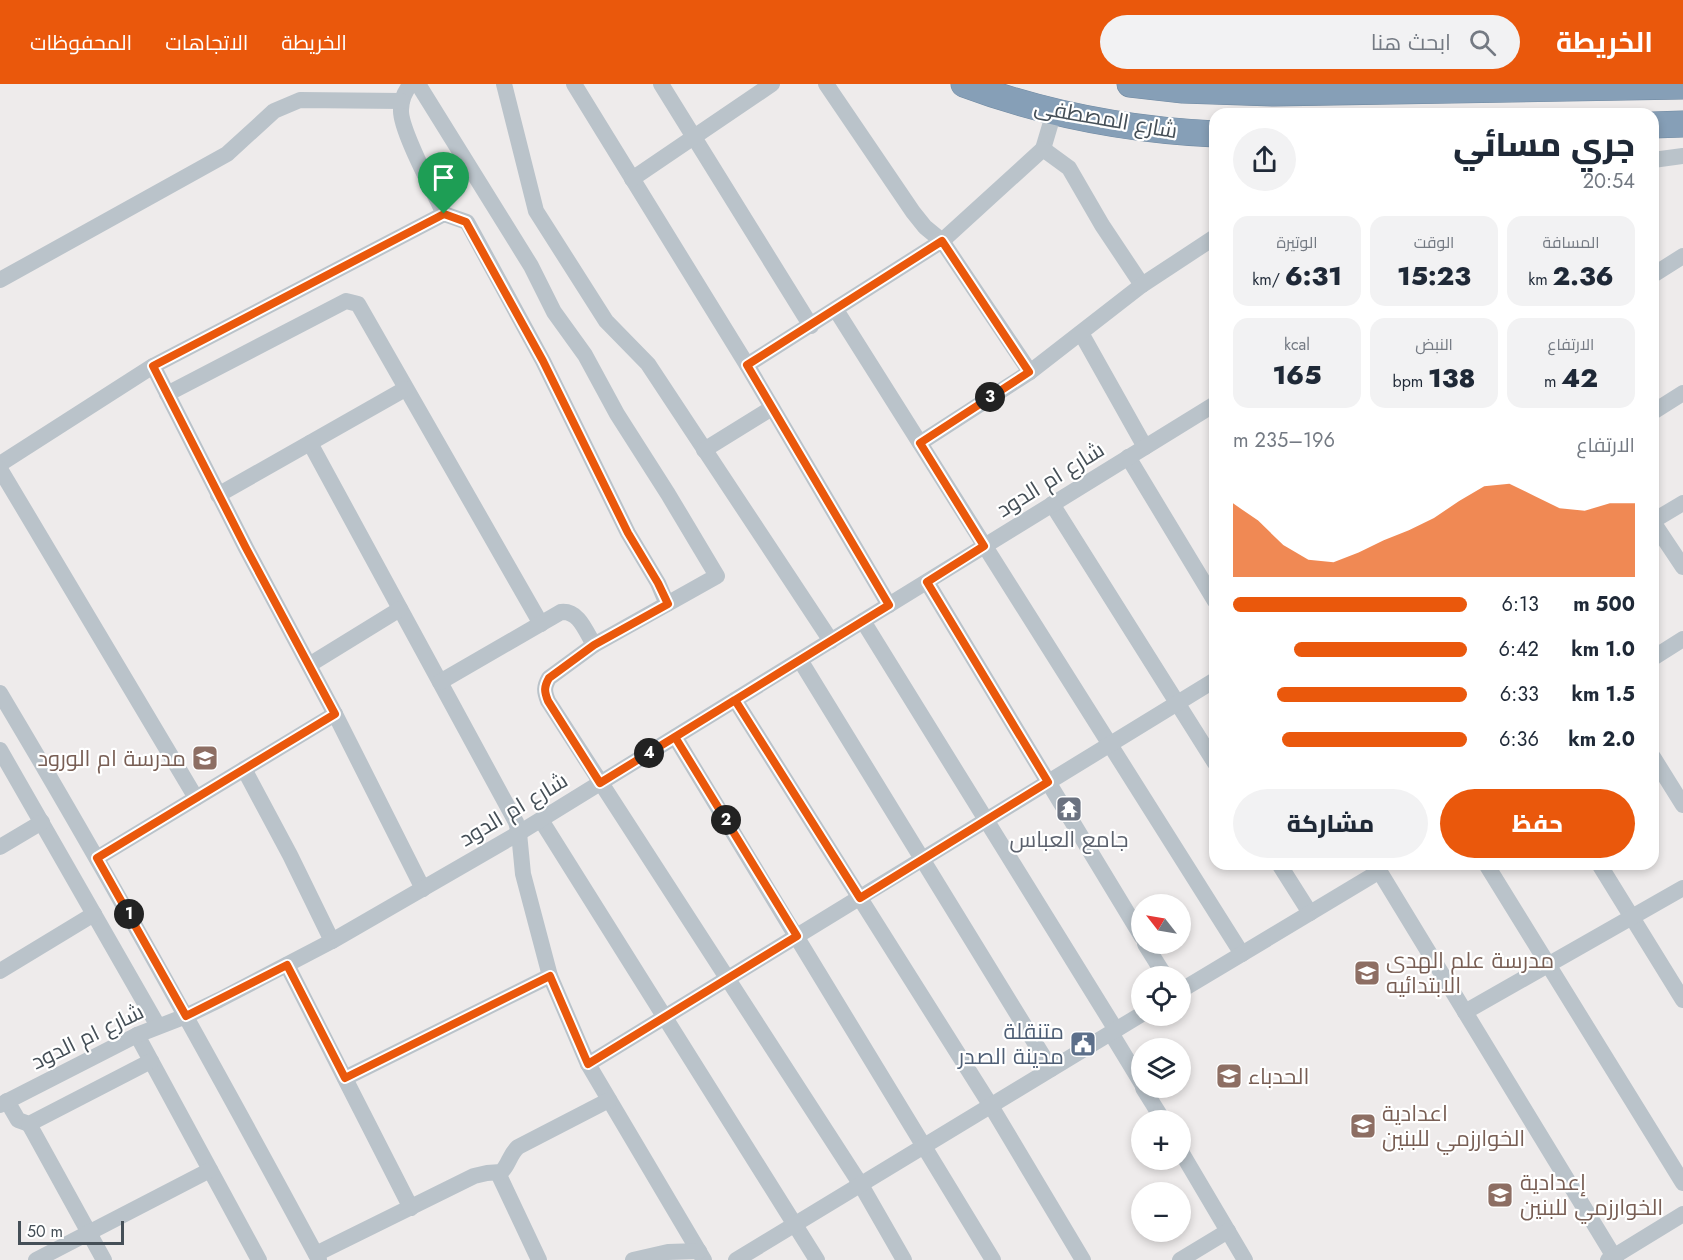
<!DOCTYPE html>
<html lang="ar">
<meta charset="utf-8">
<style>
:root{--surface:#fff;--page:#f2f2f3;--text:#1f2937;--muted:#747a83;--accent:#ea580c}
body{margin:0;font-family:Jost,Cairo,sans-serif;background:var(--page);color:var(--text);direction:rtl;height:100vh;display:flex;flex-direction:column;font-size:22px;white-space:nowrap}
*{box-sizing:border-box;margin:0}
p{font-size:20px;color:var(--muted)}
.icon{flex:none;width:33px;height:33px;fill:none;stroke:currentColor;stroke-width:2;stroke-linecap:round;stroke-linejoin:round}
.map{position:relative;flex:1;overflow:hidden;direction:ltr}
.sheet{position:absolute;left:1209px;top:24px;width:450px;height:762px;display:flex;flex-direction:column;background:var(--surface);border-radius:18px;box-shadow:0 3px 9px #0003;direction:rtl}
.sheet>*{flex:none}
.needle{width:39px;rotate:301deg}
.fabs{position:absolute;left:1131px;top:810px;display:grid;gap:12px}
.fabs a{display:grid;place-items:center;width:60px;height:60px;border-radius:50%;background:var(--surface);box-shadow:0 3px 9px #0003;font-size:30px}
.scale{position:absolute;left:18px;bottom:15px;width:106px;box-sizing:border-box;padding-left:6px;border:3px solid #454f57;border-top:0;font-size:16px;line-height:21px;white-space:nowrap;color:#454f57;-webkit-text-stroke:4px #fff;paint-order:stroke}
.pin{position:absolute;display:grid;place-items:center;width:51px;height:51px;color:#fff;margin:-62px -26px;border-radius:50% 50% 50% 0;rotate:-45deg;box-shadow:0 0 6px #0007}
.pin .icon{rotate:45deg}
.km{position:absolute;width:30px;height:30px;margin:-15px;border-radius:50%;background:#222;color:#fff;font-size:16px;line-height:30px;text-align:center}
.round{display:grid;place-items:center;flex:none;width:63px;height:63px;border-radius:32px;background:var(--page)}
.summary{display:flex;align-items:center;justify-content:space-between;height:102px;padding:0 24px}
h1{font-size:33px;font-weight:800;line-height:45px}
.figures{display:grid;grid-template-columns:repeat(3,1fr);gap:9px;height:102px;padding:6px 24px}
.figures div{display:grid;align-content:center;border-radius:15px;background:var(--page);text-align:center}
.figures b{font-size:26px;font-weight:800}
.figures small{font-size:16px;font-weight:400}
.figures p{font-size:16px}
.chart{height:168px;padding:12px 24px}
.chart p{display:flex;justify-content:space-between}
.chart svg{width:100%;height:108px;margin-top:6px;fill:var(--accent);opacity:.7}
.cta{display:flex;gap:12px;margin-top:auto;padding:12px 24px}
.cta a{flex:1;height:69px;border-radius:36px;background:var(--accent);color:#fff;font-size:24px;font-weight:800;line-height:69px;text-align:center}
.cta a+a{background:var(--page);color:var(--text)}
ul{padding:0 24px;list-style:none;font-size:20px}
li{display:grid;grid-template-columns:96px 72px 1fr;align-items:center;height:45px}
li i{height:15px;border-radius:8px;background:var(--accent)}
header{display:flex;align-items:center;gap:36px;box-sizing:border-box;height:84px;padding:0 30px;background:var(--accent);color:#fff}
header strong{font-size:28px}
nav{display:flex;gap:33px;margin-inline-start:auto;font-size:21px}
.search{width:420px;height:54px;background:var(--page);display:flex;align-items:center;gap:15px;box-sizing:border-box;padding:0 21px;border-radius:33px;color:var(--muted);font-size:22px}
.map>svg:first-child{display:block}
.lines{fill:none;stroke-linecap:round;stroke-linejoin:round}
.highway-casing{stroke:#718aa2;stroke-width:27}
.minor{stroke:#bac3ca;stroke-width:16}
.highway{stroke:#869fb7;stroke-width:26}
.route-casing{stroke:#fff;stroke-width:12}
.route{stroke:#ea580c;stroke-width:8}
.labels{text-anchor:middle;stroke-width:4.5;stroke-linejoin:round;paint-order:stroke}
.street-label{font-size:22px;fill:#454f57;stroke:#fff}
.education-label{font-size:22px;fill:#785e54;stroke:#fff;text-anchor:start}
.worship-label{font-size:22px;fill:#5b616d;stroke:#fff}
.service-label{font-size:22px;fill:#4e5e75;stroke:#fff;text-anchor:end}
</style>
<header>
<strong>الخريطة</strong>
<div class="search"><svg class="icon" aria-label="search" viewBox="0 0 24 24"><circle cx="10" cy="10" r="6"/><path d="M15 15l6 6"/></svg>ابحث هنا</div>
<nav><a>الخريطة</a><a>الاتجاهات</a><a>المحفوظات</a></nav>
</header>
<div class="map">
<svg width="1683" height="1176" viewBox="0 0 1683 1176">
<rect width="100%" height="100%" fill="#eeebeb"/>
<g class="lines">
<defs>
<g id="highway">
<path d="M 964,0 C 1044,30 1130,46 1215,50"/>
<path d="M 1130,0 L 1183,6 L 1274,9 L 1683,2"/>
<path d="M 1653,41 L 1683,40"/>
</g>
</defs>
<use href="#highway" class="highway-casing"/>
<g class="minor">
<path d="M 411,0 C 405,7 401,16 401,26 C 400,46 434,108 444,130 L 467,138 L 543,277 L 628,449 L 658,499 L 667,520"/>
<path d="M 418,0 L 531,182 L 554,228 L 585,271 L 617,330 L 668,410 L 717,492 L 594,561 L 549,594 C 544,603 544,607 548,617 L 861,1101 L 904,1176"/>
<path d="M 504,0 L 536,127 L 606,237 L 648,280 L 831,557"/>
<path d="M 574,0 L 747,281 L 889,521"/>
<path d="M 661,0 L 811,242"/>
<path d="M 826,0 L 913,128 L 925,143 L 942,157 L 1030,288"/>
<path d="M 1043,65 L 1054,28"/>
<path d="M 1653,76 L 1683,72"/>
<path d="M 632,95 L 772,0"/>
<path d="M 1653,191 L 1683,172"/>
<path d="M 0,196 L 227,70 L 274,27 L 300,16 L 402,17"/>
<path d="M 836,226 L 1242,870"/>
<path d="M 1081,249 L 1145,363"/>
<path d="M 747,281 L 942,157 L 1043,65 L 1069,84 L 1102,141 L 1142,201"/>
<path d="M 153,282 L 246,464 L 335,630 L 423,805"/>
<path d="M 167,310 L 346,217 L 358,220 L 541,540"/>
<path d="M 1653,328 L 1683,309"/>
<path d="M 310,359 L 516,738 L 519,749 L 523,790 L 550,892 L 588,980 L 704,1176"/>
<path d="M 920,359 L 1030,288 L 1142,201 L 1215,153"/>
<path d="M 704,366 L 772,324"/>
<path d="M 1128,373 L 1215,517"/>
<path d="M 0,380 L 153,282 L 444,130"/>
<path d="M 0,385 L 196,714"/>
<path d="M 218,411 L 405,305"/>
<path d="M 1052,420 L 1215,679"/>
<path d="M 1653,437 L 1683,419"/>
<path d="M 1653,438 L 1683,483"/>
<path d="M 927,498 L 1142,853"/>
<path d="M 863,537 L 1116,946"/>
<path d="M 1653,574 L 1683,555"/>
<path d="M 800,576 L 1051,985"/>
<path d="M 309,581 L 400,525"/>
<path d="M 440,598 L 561,528 C 579,526 586,548 594,561"/>
<path d="M 0,609 C 111,795 216,985 319,1176"/>
<path d="M 735,616 L 991,1022 L 1083,1176"/>
<path d="M 675,653 L 993,1176"/>
<path d="M 0,666 L 158,942"/>
<path d="M 1653,673 L 1683,721"/>
<path d="M 244,685 L 290,771 L 332,857"/>
<path d="M 541,736 L 817,1176"/>
<path d="M 0,763 L 42,738"/>
<path d="M 97,774 L 335,630"/>
<path d="M 1279,780 L 1310,829"/>
<path d="M 1375,780 L 1616,1176"/>
<path d="M 1486,780 L 1683,1099"/>
<path d="M 1599,780 L 1683,916"/>
<path d="M 1145,860 L 1165,892"/>
<path d="M 287,881 L 411,1124"/>
<path d="M 0,887 L 94,830"/>
<path d="M 1180,907 L 1380,787"/>
<path d="M 1465,928 L 1683,804"/>
<path d="M 1111,949 L 1142,1000"/>
<path d="M 137,951 L 259,1176"/>
<path d="M 588,980 L 1215,596"/>
<path d="M 345,994 L 550,892"/>
<path d="M 1143,1004 L 1163,1036"/>
<path d="M 7,1017 L 18,1036 L 29,1040 L 151,977"/>
<path d="M 0,1021 L 137,951 L 186,932 L 219,916 L 332,857 L 519,749 L 1215,320"/>
<path d="M 29,1040 L 104,1176"/>
<path d="M 1180,1066 L 1245,1176"/>
<path d="M 498,1089 L 539,1176"/>
<path d="M 316,1170 L 474,1092 L 487,1089 L 501,1088 C 509,1081 509,1071 518,1063 L 609,1016"/>
<path d="M 36,1176 L 210,1086"/>
<path d="M 633,1176 L 668,1168 L 699,1167"/>
<path d="M 736,1176 L 1142,930"/>
<path d="M 1180,1176 L 1228,1147"/>
<path d="M 1608,1176 L 1683,1130"/>
</g>
<use href="#highway" class="highway"/>
</g>
<g class="lines">
<defs>
<path id="route" d="M 444,130 L 153,282 L 246,464 L 335,630 L 97,774 L 186,932 L 287,881 L 345,994 L 550,892 L 588,980 L 797,852 L 675,653 C 746,609 818,565 889,521 L 747,281 L 942,157 L 1029,288 L 920,359 L 984,462 L 927,498 L 1048,698 L 860,814 L 735,616 L 600,699 L 548,617 C 544,607 544,603 549,594 L 594,561 L 668,520 L 658,499 L 628,449 L 543,277 L 466,138 L 444,130"/>
</defs>
<use href="#route" class="route-casing"/>
<use href="#route" class="route"/>
</g>
<defs>
<symbol id="school-square" viewBox="-11 -11 22 22"><rect x="-9" y="-9" width="18" height="18" rx="4" fill="#8d6e63" stroke="#fff"/><path d="M0-5L7-2L0 1L-7-2ZM-4 1L0 2.5L4 1V4Q0 6-4 4Z" fill="#fff"/></symbol>
<symbol id="temple-square" viewBox="-11 -11 22 22"><rect x="-9" y="-9" width="18" height="18" rx="4" fill="#6b7280" stroke="#fff"/><path d="M0-6L5-2H3V0L6.5 2.5H4V6H1.5V3h-3V6H-4V2.5H-6.5L-3 0V-2H-5Z" fill="#fff"/></symbol>
<symbol id="civic-square" viewBox="-11 -11 22 22"><rect x="-9" y="-9" width="18" height="18" rx="4" fill="#5c6f8a" stroke="#fff"/><path d="M-.6-6.5H3V-4.5H.6V-3L4-1V1h2V6H-6V1h2V-1L-.6-3ZM-1.2 2.5V6h2.4V2.5Z" fill="#fff"/></symbol>
</defs>
<g fill-rule="evenodd">
<use href="#school-square" x="190" y="659" width="30" height="30"/>
<use href="#temple-square" x="1054" y="710" width="30" height="30"/>
<use href="#school-square" x="1352" y="874" width="30" height="30"/>
<use href="#civic-square" x="1068" y="945" width="30" height="30"/>
<use href="#school-square" x="1214" y="977" width="30" height="30"/>
<use href="#school-square" x="1348" y="1027" width="30" height="30"/>
<use href="#school-square" x="1485" y="1096" width="30" height="30"/>
</g>
<g class="labels">
<g class="street-label">
<text transform="translate(1106 34) rotate(10)" y="8">شارع المصطفى</text>
<text transform="translate(1050 395) rotate(-32)" y="8">شارع ام الدود</text>
<text transform="translate(513 725) rotate(-31)" y="8">شارع ام الدود</text>
<text transform="translate(87 952) rotate(-26)" y="8">شارع ام الدود</text>
</g>
<g class="education-label">
<text x="186" y="682" text-anchor="end">مدرسة ام الورود</text>
<text x="1386" y="884">مدرسة علم الهدى<tspan x="1386" dy="25">الابتدائيه</tspan></text>
<text x="1248" y="1000">الحدباء</text>
<text x="1382" y="1037">اعدادية<tspan x="1382" dy="25">الخوارزمي للبنين</tspan></text>
<text x="1520" y="1106">إعدادية<tspan x="1520" dy="25">الخوارزمي للبنين</tspan></text>
</g>
<g class="worship-label">
<text x="1069" y="763">جامع العباس</text>
</g>
<g class="service-label">
<text x="1064" y="955">متنقلة<tspan x="1064" dy="25">مدينة الصدر</tspan></text>
</g>
</g>
</svg>
<div class="fabs">
<a><svg class="needle" viewBox="-14 -14 28 28"><path d="M0-13l5 13h-10z" fill="#e53935"/><path d="M0 13l5-13h-10z" fill="#747a83"/></svg></a>
<a><svg class="icon" aria-label="locate" viewBox="0 0 24 24"><circle cx="12" cy="12" r="6"/><path d="M12 2v4M12 18v4M2 12h4M18 12h4"/></svg></a>
<a><svg class="icon" aria-label="layers" viewBox="0 0 24 24"><path d="M12 4l9 5-9 5-9-5zM3 14l9 5 9-5"/></svg></a>
<a>+</a>
<a>−</a>
</div>
<div class="scale">50 m</div>
<div class="pin" style="left:444px;top:130px;background:#1e9e55"><svg class="icon" aria-label="arrive" viewBox="0 0 24 24"><path d="M6 21V4h12l-3 4 3 4H6"/></svg></div>
<b class="km" style="left:129px;top:830px">1</b>
<b class="km" style="left:726px;top:736px">2</b>
<b class="km" style="left:990px;top:313px">3</b>
<b class="km" style="left:649px;top:669px">4</b>
<section class="sheet">
<div class="summary"><div><h1>جري مسائي</h1><p>20:54</p></div><a class="round"><svg class="icon" aria-label="share" viewBox="0 0 24 24"><path d="M12 15V3M7 8l5-5 5 5M5 13v7h14v-7"/></svg></a></div>
<div class="figures">
<div><p>المسافة</p><b>2.36<small> km</small></b></div>
<div><p>الوقت</p><b>15:23</b></div>
<div><p>الوتيرة</p><b>6:31<small> /km</small></b></div>
</div>
<div class="figures">
<div><p>الارتفاع</p><b>42<small> m</small></b></div>
<div><p>النبض</p><b>138<small> bpm</small></b></div>
<div><p>kcal</p><b>165</b></div>
</div>
<div class="chart"><p><span>الارتفاع</span>196–235 m</p>
<svg viewBox="0 0 160 44" preserveAspectRatio="none"><path d="M0 44V14L10 21L20 31L30 37L40 38L50 34L60 29L70 25L80 20L90 13L100 7L110 6L120 11L130 16L140 17L150 14L160 14V44z"/></svg>
</div>
<ul>
<li><b>500 m</b>6:13<i style="width:100%"></i></li>
<li><b>1.0 km</b>6:42<i style="width:74%"></i></li>
<li><b>1.5 km</b>6:33<i style="width:81%"></i></li>
<li><b>2.0 km</b>6:36<i style="width:79%"></i></li>
</ul>
<div class="cta"><a>حفظ</a><a>مشاركة</a></div>
</section>
</div>
